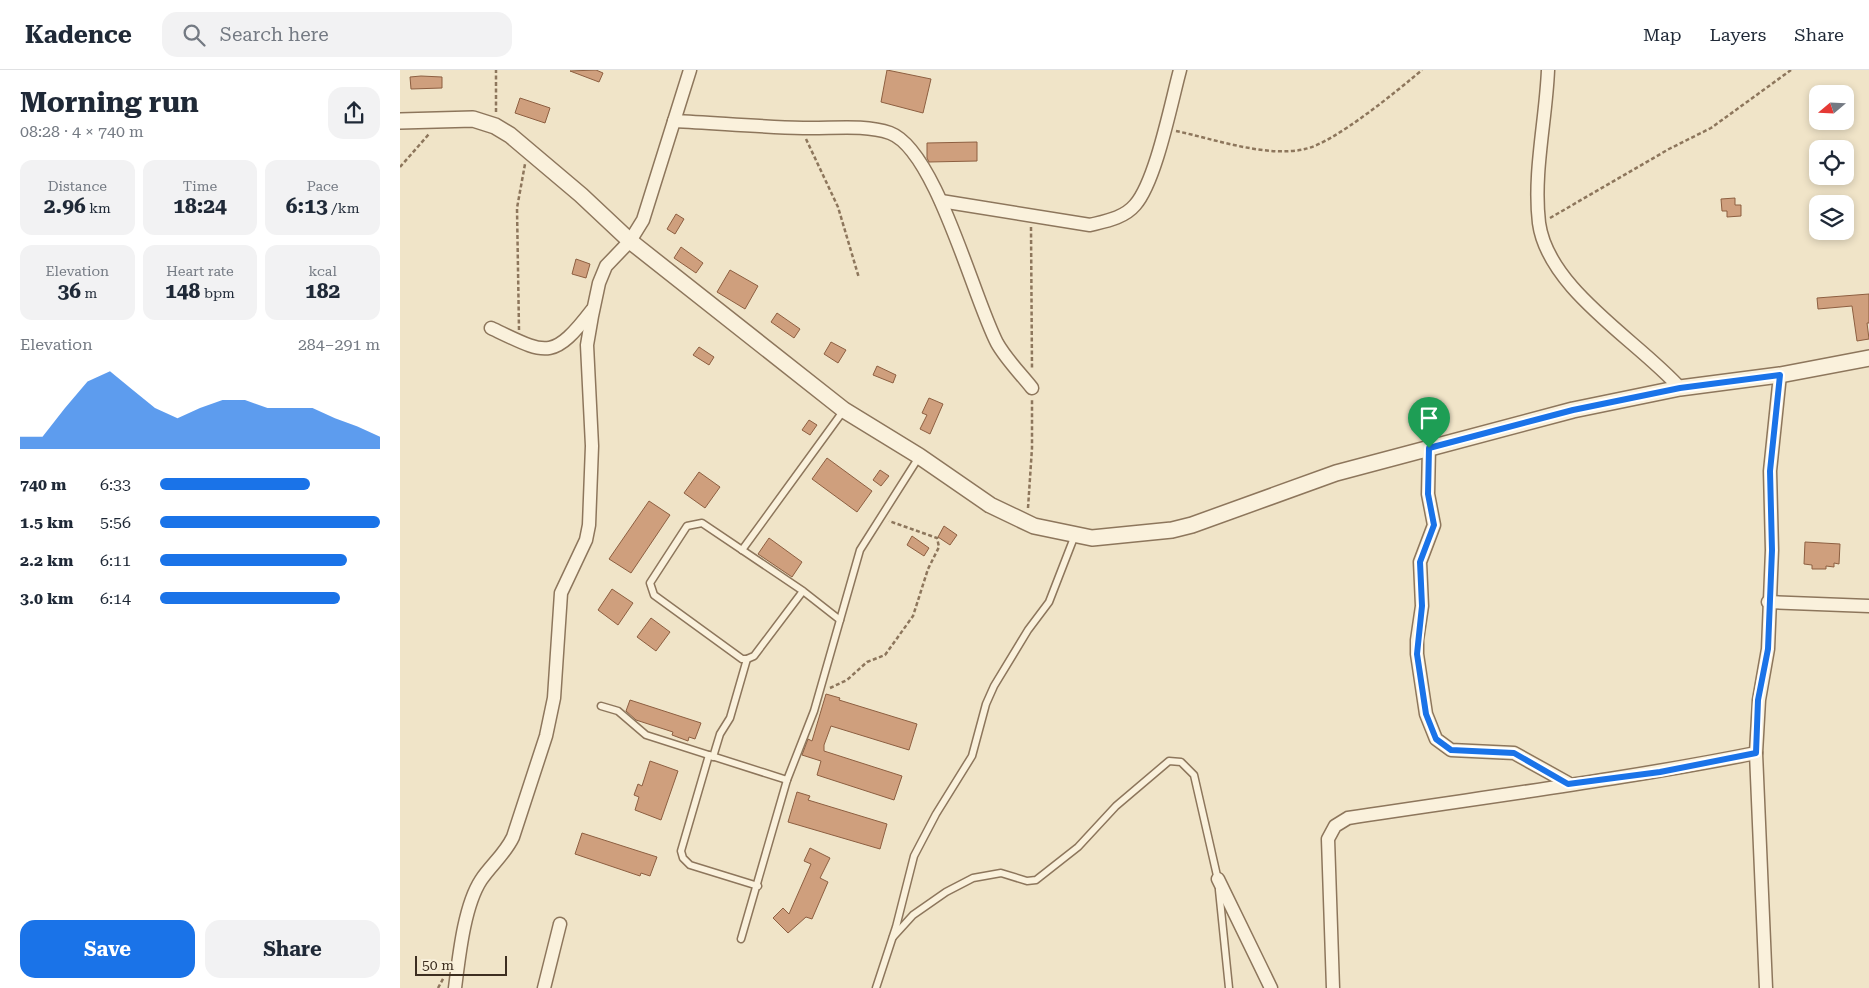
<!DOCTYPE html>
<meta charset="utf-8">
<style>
:root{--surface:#fff;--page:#f2f2f3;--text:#1f2937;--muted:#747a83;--line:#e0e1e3;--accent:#1a73e8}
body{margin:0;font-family:"Roboto Serif",serif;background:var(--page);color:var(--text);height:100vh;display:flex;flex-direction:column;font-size:19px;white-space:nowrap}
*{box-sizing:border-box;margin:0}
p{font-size:16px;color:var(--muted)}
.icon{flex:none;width:28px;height:28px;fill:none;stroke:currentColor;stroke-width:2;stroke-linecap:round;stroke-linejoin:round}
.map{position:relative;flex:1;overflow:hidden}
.details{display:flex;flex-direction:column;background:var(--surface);width:400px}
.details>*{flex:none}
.needle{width:32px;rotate:251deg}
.controls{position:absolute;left:1409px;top:15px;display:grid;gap:10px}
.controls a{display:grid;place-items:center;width:45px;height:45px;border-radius:10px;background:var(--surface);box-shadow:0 2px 8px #0003;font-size:25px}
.scale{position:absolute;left:15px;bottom:12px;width:92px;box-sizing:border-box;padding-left:5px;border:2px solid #3d2e20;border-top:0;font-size:14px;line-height:18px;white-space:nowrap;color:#3d2e20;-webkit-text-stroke:4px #f7eed8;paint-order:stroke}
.pin{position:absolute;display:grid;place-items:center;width:42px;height:42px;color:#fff;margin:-51px -21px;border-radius:50% 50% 50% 0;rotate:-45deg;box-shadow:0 0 5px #0007}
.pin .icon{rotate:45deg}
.round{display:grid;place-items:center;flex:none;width:52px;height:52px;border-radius:15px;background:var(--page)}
.headline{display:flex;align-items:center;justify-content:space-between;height:85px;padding:0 20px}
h1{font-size:28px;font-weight:700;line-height:38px}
.metrics{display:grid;grid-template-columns:repeat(3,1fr);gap:8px;height:85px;padding:5px 20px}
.metrics div{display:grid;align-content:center;border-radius:12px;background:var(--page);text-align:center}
.metrics b{font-size:21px;font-weight:700}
.metrics small{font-size:14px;font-weight:400}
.metrics p{font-size:14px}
.chart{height:140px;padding:10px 20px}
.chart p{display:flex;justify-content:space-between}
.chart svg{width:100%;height:90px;margin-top:5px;fill:var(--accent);opacity:.7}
.cta{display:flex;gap:10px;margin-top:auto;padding:10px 20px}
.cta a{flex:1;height:58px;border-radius:15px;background:var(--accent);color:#fff;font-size:20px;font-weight:700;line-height:58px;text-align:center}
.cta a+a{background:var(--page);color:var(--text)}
ul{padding:0 20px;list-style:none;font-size:16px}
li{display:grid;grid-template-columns:80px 60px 1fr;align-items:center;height:38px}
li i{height:12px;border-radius:6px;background:var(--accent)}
header{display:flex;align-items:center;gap:30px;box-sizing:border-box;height:70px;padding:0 25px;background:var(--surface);border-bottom:1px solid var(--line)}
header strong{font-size:24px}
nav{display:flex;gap:28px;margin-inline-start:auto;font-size:18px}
.search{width:350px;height:45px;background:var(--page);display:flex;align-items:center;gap:12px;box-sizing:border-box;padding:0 18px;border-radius:15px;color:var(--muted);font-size:19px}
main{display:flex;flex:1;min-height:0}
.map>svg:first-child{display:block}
.building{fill:#cf9f7d;stroke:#8d5f41}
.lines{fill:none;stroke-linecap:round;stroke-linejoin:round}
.service-casing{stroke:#8d765c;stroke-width:9}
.minor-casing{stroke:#8d765c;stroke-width:15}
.tertiary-casing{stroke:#8d765c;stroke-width:18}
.path{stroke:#8d765c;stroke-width:2.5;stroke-dasharray:4 2.5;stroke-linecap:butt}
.service{stroke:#faf1dc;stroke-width:6}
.minor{stroke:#faf1dc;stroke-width:12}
.tertiary{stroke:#faf1dc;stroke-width:15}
.route-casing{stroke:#fff;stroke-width:10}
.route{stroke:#1a73e8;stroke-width:6}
</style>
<header>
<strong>Kadence</strong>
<div class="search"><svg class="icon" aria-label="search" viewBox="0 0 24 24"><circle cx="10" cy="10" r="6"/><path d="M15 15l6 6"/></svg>Search here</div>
<nav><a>Map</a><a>Layers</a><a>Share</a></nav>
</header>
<main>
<section class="details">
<div class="headline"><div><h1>Morning run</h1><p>08:28 · 4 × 740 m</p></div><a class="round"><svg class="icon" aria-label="share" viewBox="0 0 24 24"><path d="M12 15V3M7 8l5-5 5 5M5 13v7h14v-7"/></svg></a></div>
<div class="metrics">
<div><p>Distance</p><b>2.96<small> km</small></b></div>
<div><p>Time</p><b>18:24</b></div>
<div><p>Pace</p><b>6:13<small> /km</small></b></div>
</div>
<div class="metrics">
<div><p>Elevation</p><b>36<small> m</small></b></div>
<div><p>Heart rate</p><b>148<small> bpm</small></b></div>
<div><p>kcal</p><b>182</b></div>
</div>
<div class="chart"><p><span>Elevation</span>284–291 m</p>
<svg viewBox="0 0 160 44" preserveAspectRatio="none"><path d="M0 44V38L10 38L20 24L30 11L40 6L50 15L60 24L70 29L80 24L90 20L100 20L110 24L120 24L130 24L140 29L150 33L160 38V44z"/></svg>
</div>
<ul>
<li><b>740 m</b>6:33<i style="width:68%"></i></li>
<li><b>1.5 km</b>5:56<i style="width:100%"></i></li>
<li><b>2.2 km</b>6:11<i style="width:85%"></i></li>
<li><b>3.0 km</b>6:14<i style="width:82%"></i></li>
</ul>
<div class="cta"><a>Save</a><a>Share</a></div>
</section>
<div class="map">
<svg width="1469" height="918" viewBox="0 0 1469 918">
<rect width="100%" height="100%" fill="#f0e4c8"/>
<g class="building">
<path d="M 196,0 L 203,3 L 199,12 L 170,1 Z"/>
<path d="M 487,0 L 531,9 L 523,43 L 481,32 Z"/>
<path d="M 21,6 L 42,7 L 42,18 L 11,19 L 10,7 Z"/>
<path d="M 120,28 L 150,38 L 145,53 L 115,43 Z"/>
<path d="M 577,72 L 577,91 L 529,92 L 527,88 L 527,73 Z"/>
<path d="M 1335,128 L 1335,135 L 1341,135 L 1341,146 L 1327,147 L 1327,141 L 1322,141 L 1321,129 Z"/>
<path d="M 276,144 L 284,149 L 275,164 L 267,159 Z"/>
<path d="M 281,177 L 303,193 L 296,203 L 274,188 Z"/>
<path d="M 176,189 L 190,194 L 186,208 L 172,204 Z"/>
<path d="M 330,200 L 358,216 L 345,239 L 317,222 Z"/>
<path d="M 1469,224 L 1469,253 L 1467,253 L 1469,269 L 1457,271 L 1452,236 L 1418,239 L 1417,228 Z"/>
<path d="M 377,243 L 400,259 L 394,268 L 371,252 Z"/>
<path d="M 431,272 L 446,280 L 438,293 L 424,284 Z"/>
<path d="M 299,277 L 314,287 L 309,295 L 293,285 Z"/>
<path d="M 477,296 L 496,305 L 493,313 L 473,305 Z"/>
<path d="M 529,328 L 543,334 L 530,364 L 520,359 L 527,345 L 522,343 Z"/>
<path d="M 409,350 L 417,355 L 410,365 L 402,360 Z"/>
<path d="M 427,388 L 472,421 L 457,442 L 412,409 Z"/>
<path d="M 480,400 L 489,406 L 481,416 L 473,410 Z"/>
<path d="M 299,402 L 320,417 L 305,438 L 284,423 Z"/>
<path d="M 249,431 L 270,445 L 231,503 L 209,489 Z"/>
<path d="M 544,456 L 557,465 L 550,475 L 538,467 Z"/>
<path d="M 512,466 L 529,478 L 524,486 L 507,475 Z"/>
<path d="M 369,468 L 402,492 L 392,507 L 358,484 Z"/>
<path d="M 1405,472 L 1440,474 L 1439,494 L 1434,493 L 1434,497 L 1426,496 L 1426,499 L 1412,499 L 1412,495 L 1404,494 Z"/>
<path d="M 212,519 L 233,533 L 218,555 L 198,540 Z"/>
<path d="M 251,548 L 270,562 L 256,581 L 237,567 Z"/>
<path d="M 426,624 L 440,628 L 439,630 L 517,654 L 509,680 L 431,656 L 424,675 L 424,681 L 502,706 L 494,730 L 417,705 L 421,691 L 402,685 L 408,669 L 412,671 Z"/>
<path d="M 230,630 L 301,653 L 295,669 L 289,667 L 288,671 L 272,665 L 273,662 L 236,650 L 226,641 Z"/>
<path d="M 250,691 L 278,701 L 261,750 L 235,740 L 239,727 L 234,725 L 238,714 L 242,716 Z"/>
<path d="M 397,722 L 410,726 L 408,730 L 487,754 L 480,779 L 388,752 Z"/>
<path d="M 182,763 L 257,787 L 250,806 L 241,803 L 240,806 L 175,784 Z"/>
<path d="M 410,778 L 430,788 L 420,808 L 428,812 L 412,849 L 406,847 L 388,863 L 373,848 L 383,838 L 389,844 L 411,794 L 404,791 Z"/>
</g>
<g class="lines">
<defs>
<g id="service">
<path d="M 342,480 L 444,340"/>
<path d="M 403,521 L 354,586 L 347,589 L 342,589 L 254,525 L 250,513 L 287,456 L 302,453 L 403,521 L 440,550"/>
<path d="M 201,636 L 218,641 L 246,665 L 387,710"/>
<path d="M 309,685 L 281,781 L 283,788 L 290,795 L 358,816"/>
<path d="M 313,687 L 320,664 L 330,648 L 347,589"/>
<path d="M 819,820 L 829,918"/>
<path d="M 493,867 L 513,845 L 546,822 L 573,808 L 601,803 L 627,811 L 636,810 L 678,777 L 716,736 L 769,691 L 781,692 L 794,705 L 818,810"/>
<path d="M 341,869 L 387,710 L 414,641 L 460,480 L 519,387"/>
<path d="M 476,918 L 496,857 L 514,786 L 536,744 L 572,686 L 586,634 L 594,616 L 628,560 L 649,532 L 675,465"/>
</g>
<g id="minor">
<path d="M 1148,0 C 1146,50 1133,103 1139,153 C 1148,219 1237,270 1280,318"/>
<path d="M 274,51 C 317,53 360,57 403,58 C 430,59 464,54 490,63 C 536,80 573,227 597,273 C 606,289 620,303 632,318"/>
<path d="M 541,131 L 690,155 C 706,151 724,148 735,135 C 756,111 771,33 780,0"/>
<path d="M 91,258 C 146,284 152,292 192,240"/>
<path d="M 1029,378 L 1028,424 L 1034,455 L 1020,492 L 1022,536 L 1017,570 L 1017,584 L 1026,644 L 1036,669 L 1051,680 L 1114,683 L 1168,713"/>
<path d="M 1368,532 L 1469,536"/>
<path d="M 818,809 L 871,918"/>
<path d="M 55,918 C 59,887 64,836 81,810 C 91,795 105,784 113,767 L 146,666 L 154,628 L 161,523 L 186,470 L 189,455 L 192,376 L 187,275 L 192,246 L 199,213 L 206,196 L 230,171 L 243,150 L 290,0"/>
<path d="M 144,918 L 160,854"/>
<path d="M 933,918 L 928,769 L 935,756 L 948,748 C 1084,727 1221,710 1356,683"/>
<path d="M 1366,918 L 1356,683 L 1359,630 L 1368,579 L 1372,480 L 1370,401 L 1380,305"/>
</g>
<path id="tertiary" d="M 0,51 L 73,49 L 95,56 L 110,65 L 181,125 L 230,171 L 444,340 L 519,386 L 590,435 L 634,456 L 692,468 L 772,460 L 792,455 L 936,403 L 1173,340 L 1280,318 L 1380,305 L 1469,288"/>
</defs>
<use href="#service" class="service-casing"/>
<use href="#minor" class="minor-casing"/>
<use href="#tertiary" class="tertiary-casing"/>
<g class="path">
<path d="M 96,42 L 96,0"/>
<path d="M 776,61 C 814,69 867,88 905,79 C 934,73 997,21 1022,0"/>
<path d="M 406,69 L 438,137 L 459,208"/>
<path d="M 0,97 L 29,64"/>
<path d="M 1150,148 L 1269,79 L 1311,58 L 1391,0"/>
<path d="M 631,157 L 632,299"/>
<path d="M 119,260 L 117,138 L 125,94"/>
<path d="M 628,438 L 632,378 L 632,329"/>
<path d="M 430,618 L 447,610 L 467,592 L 485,585 L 513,546 L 528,499 L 539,477 L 537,468 L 489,451"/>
<path d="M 38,918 L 44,907"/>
</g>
<use href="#service" class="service"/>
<use href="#minor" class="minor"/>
<use href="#tertiary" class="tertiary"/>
</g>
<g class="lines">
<defs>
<path id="route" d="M 1380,305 L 1370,401 L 1372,480 L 1368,579 L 1358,630 L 1356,683 L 1260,702 L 1168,714 L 1114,683 L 1051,680 L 1036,669 L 1026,644 L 1017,584 L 1022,536 L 1020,492 L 1034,455 L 1028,424 L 1029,378 L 1173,340 L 1280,318 Z"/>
</defs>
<use href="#route" class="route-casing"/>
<use href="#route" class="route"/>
</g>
</svg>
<div class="controls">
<a><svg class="needle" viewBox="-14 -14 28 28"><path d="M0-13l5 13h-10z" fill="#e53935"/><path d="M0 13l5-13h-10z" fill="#747a83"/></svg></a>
<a><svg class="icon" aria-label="locate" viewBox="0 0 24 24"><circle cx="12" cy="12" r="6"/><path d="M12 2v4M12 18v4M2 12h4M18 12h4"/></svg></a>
<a><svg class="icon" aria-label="layers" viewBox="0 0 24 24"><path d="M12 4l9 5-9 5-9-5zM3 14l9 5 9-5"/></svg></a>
</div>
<div class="scale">50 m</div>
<div class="pin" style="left:1029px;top:378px;background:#1e9e55"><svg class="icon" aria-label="arrive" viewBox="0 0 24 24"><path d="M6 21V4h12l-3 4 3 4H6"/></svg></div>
</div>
</main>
